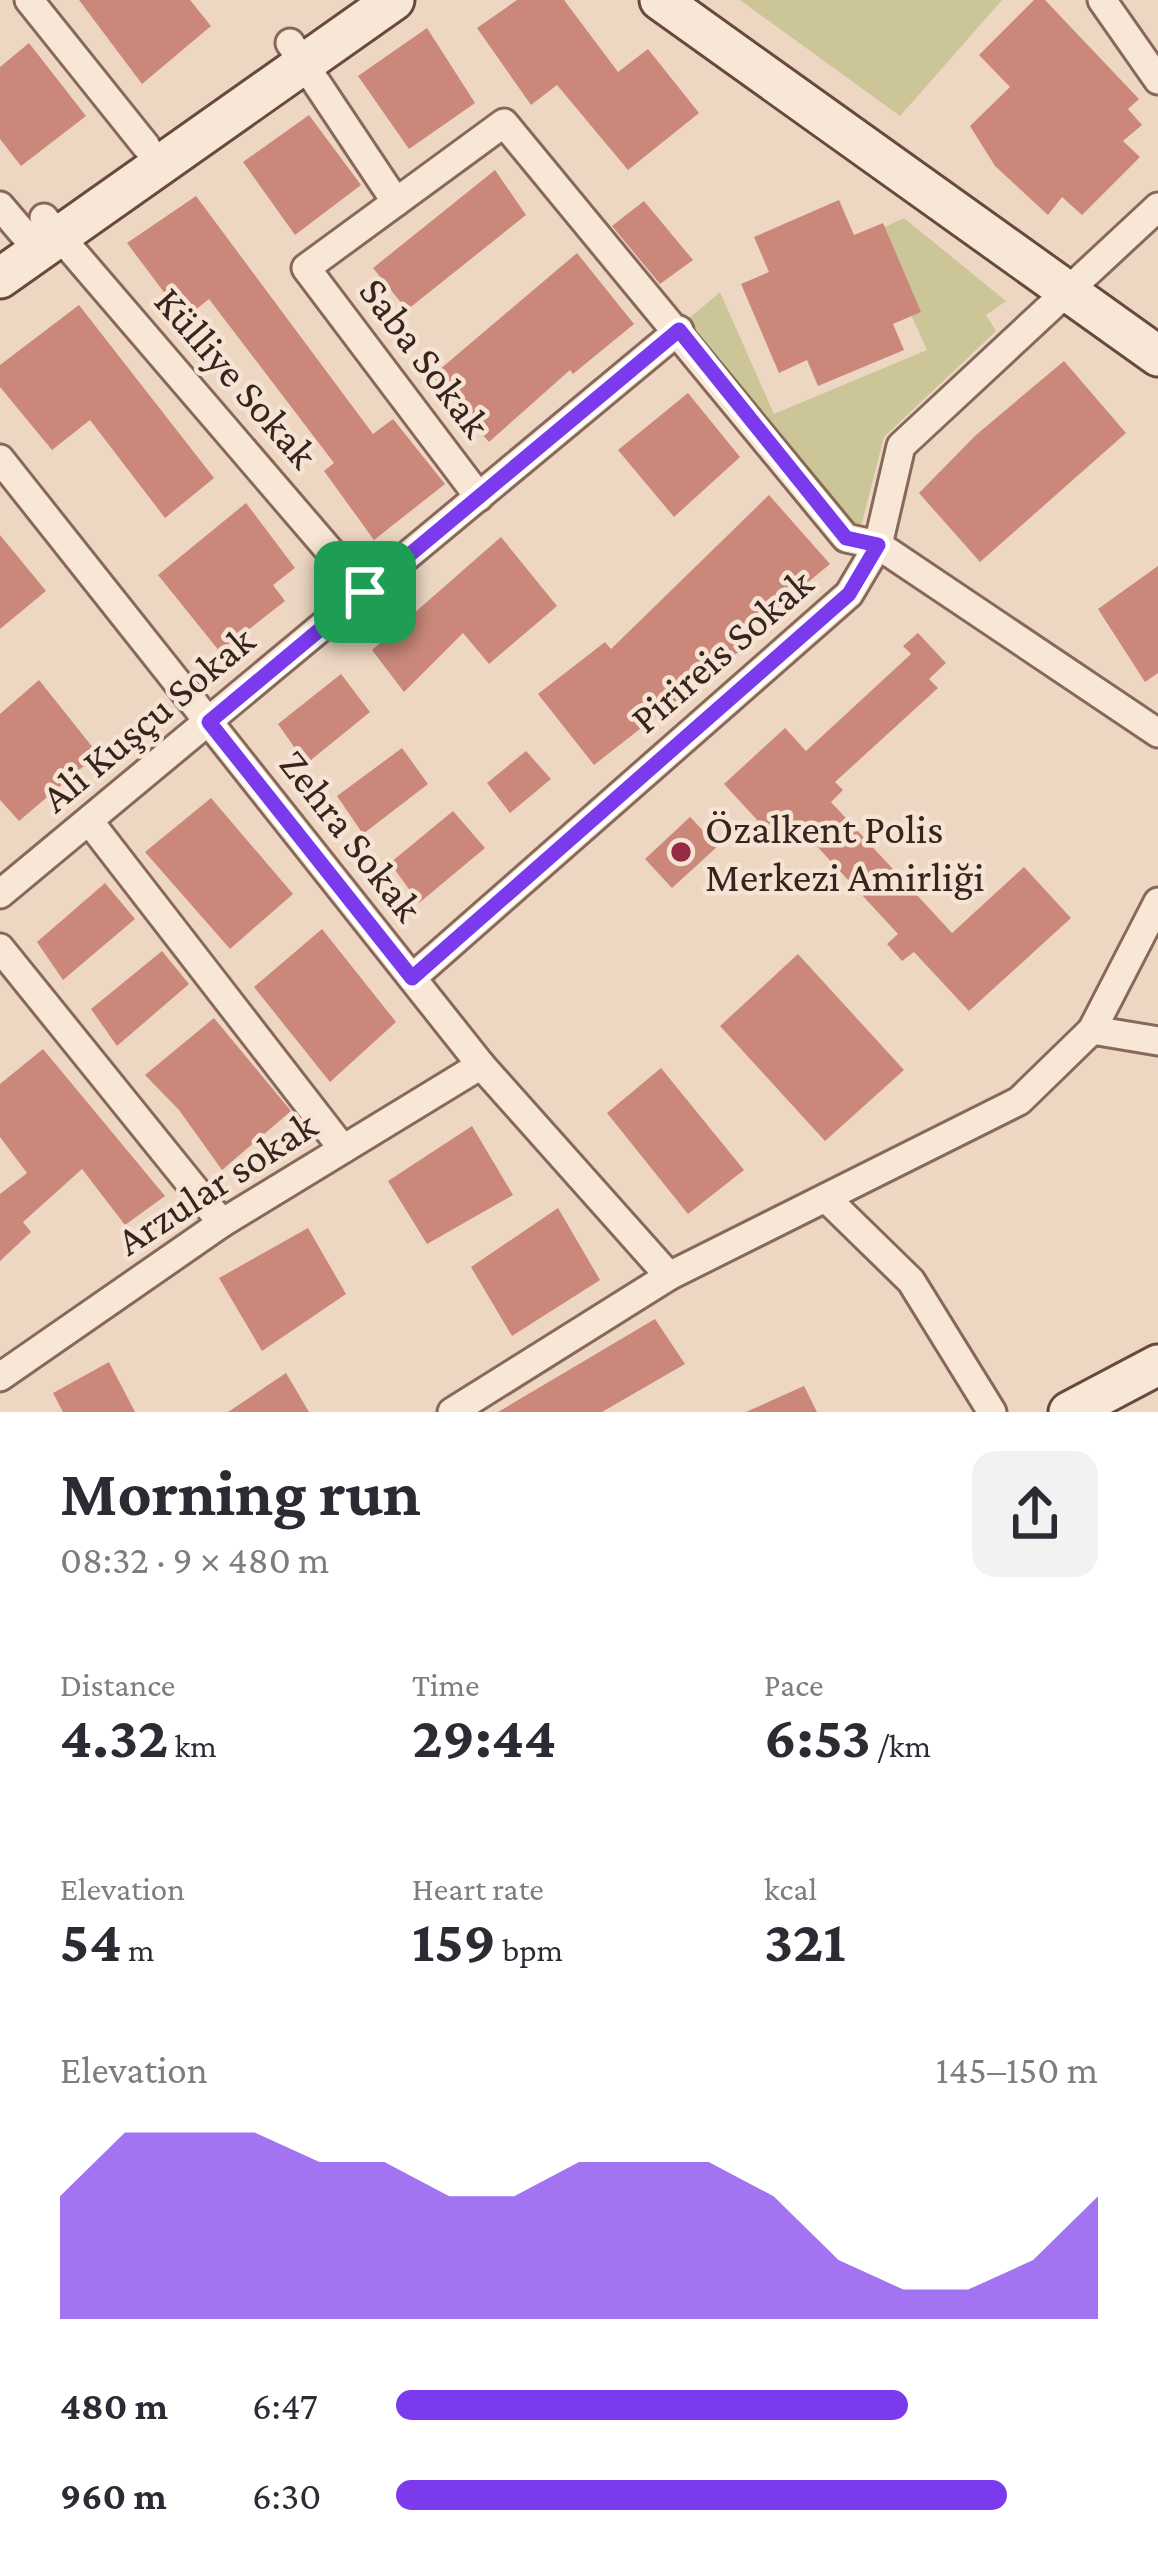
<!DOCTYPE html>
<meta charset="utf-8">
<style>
:root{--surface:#fff;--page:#f2f2f3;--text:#2b2b33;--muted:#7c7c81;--accent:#7c3aed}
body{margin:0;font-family:"Crimson Pro",serif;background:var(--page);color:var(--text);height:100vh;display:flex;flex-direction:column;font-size:45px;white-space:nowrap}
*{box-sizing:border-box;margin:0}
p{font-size:39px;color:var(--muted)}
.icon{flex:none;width:66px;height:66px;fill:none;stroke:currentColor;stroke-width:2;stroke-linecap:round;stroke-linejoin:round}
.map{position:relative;height:1412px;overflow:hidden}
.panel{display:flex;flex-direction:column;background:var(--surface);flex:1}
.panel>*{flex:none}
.pin{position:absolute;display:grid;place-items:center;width:102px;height:102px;color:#fff;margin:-51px;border-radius:24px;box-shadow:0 6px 18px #0006}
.round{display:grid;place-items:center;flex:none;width:126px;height:126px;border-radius:24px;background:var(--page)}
.head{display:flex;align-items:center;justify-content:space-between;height:204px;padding:0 60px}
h1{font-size:66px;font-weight:700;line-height:90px}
.metrics{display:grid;grid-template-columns:repeat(3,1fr);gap:18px;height:204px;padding:12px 60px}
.metrics div{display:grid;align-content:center}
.metrics b{font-size:60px;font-weight:700}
.metrics small{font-size:33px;font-weight:400}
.metrics p{font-size:33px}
.chart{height:336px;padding:24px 60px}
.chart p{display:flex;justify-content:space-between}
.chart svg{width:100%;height:216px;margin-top:12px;fill:var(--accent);opacity:.7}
ul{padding:0 60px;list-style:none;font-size:39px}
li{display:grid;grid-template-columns:192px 144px 1fr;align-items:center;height:90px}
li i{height:30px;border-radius:15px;background:var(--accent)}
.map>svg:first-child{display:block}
.green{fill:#cbc597}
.building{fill:#cb887a}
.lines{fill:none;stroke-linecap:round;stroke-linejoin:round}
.street-casing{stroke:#87685a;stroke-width:33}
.secondary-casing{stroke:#69493d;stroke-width:45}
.street{stroke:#f8e6d6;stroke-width:27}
.secondary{stroke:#f8e6d6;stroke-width:39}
.route-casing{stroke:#fff;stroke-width:24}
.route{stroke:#7c3aed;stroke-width:15}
.poi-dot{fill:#952b45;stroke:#f5e3d3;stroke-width:4.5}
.labels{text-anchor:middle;stroke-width:9;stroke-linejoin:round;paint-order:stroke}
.street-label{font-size:42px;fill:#37241e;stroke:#f5e3d3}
.poi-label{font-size:42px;fill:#37241e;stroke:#f5e3d3;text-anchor:start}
</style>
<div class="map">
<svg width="1158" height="1412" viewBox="0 0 1158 1412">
<rect width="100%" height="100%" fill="#edd7c3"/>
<g class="green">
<path d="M 740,0 L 1002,0 L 900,116 Z"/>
<path d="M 904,218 L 1006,301 L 986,315 L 996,331 L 884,437 L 862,523 L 852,527 L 686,321 L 720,292 L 774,414 L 927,350 L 874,232 Z"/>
</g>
<g class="building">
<path d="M 79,0 L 190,0 L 211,26 L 142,84 Z"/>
<path d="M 517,0 L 564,0 L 618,72 L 648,49 L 699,113 L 628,170 L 557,85 L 531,105 L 477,28 Z"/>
<path d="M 1034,0 L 1045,0 L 1139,99 L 1128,109 L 1142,125 L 1123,141 L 1140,157 L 1082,215 L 1062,197 L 1048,215 L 995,166 L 970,126 L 1010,87 L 979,55 Z"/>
<path d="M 427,28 L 475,103 L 409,149 L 358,76 Z"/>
<path d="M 29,43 L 86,116 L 21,166 L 0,139 L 0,67 Z"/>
<path d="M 309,115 L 361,185 L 295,235 L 243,162 Z"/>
<path d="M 495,170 L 526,215 L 407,310 L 373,268 Z"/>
<path d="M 196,196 L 373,434 L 393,419 L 445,484 L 374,540 L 324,471 L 334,463 L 209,299 L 184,319 L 127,243 Z"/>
<path d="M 839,200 L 854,235 L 883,223 L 921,312 L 893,324 L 904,350 L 818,386 L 807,360 L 779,373 L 741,284 L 769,272 L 754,237 Z"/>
<path d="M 644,201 L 693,260 L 660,284 L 612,226 Z"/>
<path d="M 577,253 L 634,324 L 573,374 L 570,370 L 489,442 L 432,376 Z"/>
<path d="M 79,305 L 214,478 L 165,518 L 90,420 L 52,450 L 0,387 L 0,365 Z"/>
<path d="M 1064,361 L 1126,433 L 980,562 L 919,493 L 976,435 Z"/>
<path d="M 688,393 L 740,457 L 674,517 L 618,450 Z"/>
<path d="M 769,495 L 830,564 L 743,636 L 750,643 L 594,765 L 538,694 L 605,642 L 611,649 Z"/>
<path d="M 246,503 L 295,568 L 273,585 L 285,601 L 220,652 L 158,575 Z"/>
<path d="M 0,535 L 46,591 L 0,629 Z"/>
<path d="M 501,537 L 557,606 L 489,664 L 463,633 L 404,692 L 372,650 Z"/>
<path d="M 1158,566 L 1158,673 L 1145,682 L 1098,609 Z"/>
<path d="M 918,633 L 946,663 L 929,679 L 938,688 L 835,782 L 843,790 L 831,802 L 952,933 L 1024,867 L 1071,918 L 969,1011 L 914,952 L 902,961 L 887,944 L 898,934 L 801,829 L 782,847 L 724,784 L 785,728 L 806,751 L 911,654 L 903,646 Z"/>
<path d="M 341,674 L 370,712 L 306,764 L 278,724 Z"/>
<path d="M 39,680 L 98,754 L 19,821 L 0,800 L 0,714 Z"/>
<path d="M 402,748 L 428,784 L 363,834 L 337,796 Z"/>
<path d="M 526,751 L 551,779 L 510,813 L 487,783 Z"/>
<path d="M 211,798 L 293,894 L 230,949 L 145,852 Z"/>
<path d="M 453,811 L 485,848 L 419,903 L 390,863 Z"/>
<path d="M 690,817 L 718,846 L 672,888 L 645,859 Z"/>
<path d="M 105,883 L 135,919 L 63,980 L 37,942 Z"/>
<path d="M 322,929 L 396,1022 L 330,1082 L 254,987 Z"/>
<path d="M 162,951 L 189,984 L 117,1046 L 91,1009 Z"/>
<path d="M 798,954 L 904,1070 L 825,1141 L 720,1026 Z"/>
<path d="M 214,1018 L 291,1111 L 222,1170 L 179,1110 L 145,1075 Z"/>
<path d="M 43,1049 L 165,1196 L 125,1225 L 82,1169 L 23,1222 L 31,1232 L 0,1261 L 0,1194 L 27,1173 L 0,1137 L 0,1084 Z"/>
<path d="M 661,1068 L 744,1170 L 688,1214 L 607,1113 Z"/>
<path d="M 472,1126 L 513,1195 L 427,1244 L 388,1181 Z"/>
<path d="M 558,1208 L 600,1280 L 512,1336 L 471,1267 Z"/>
<path d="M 308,1228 L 346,1294 L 262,1351 L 219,1278 Z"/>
<path d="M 655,1319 L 685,1364 L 602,1412 L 498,1412 Z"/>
<path d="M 109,1362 L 135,1412 L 63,1412 L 53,1393 Z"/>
<path d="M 286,1373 L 309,1412 L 228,1412 Z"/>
<path d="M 804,1386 L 817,1412 L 746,1412 Z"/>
</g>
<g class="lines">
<defs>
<g id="street">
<path d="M 29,0 L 146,146"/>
<path d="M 1102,0 L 1158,80"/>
<path d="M 290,43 L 396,202"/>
<path d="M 0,206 L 23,233"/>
<path d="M 44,218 L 365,592"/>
<path d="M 0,459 L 481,1065 L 669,1276 L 1019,1101 L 1092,1030 L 1158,902"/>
<path d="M 479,497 L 306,268 L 504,123 L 846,538 L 878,545 L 1158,733"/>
<path d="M 89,821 L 343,1149"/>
<path d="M 0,894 L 679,330"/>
<path d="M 0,948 L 222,1223"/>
<path d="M 412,978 L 849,594 L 878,545 L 901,446 L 1158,207"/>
<path d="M 1092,1030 L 1158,1041"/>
<path d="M 826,1198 L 911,1281 L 992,1412"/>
<path d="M 0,1377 L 222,1223 L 481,1065"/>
<path d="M 452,1412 L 669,1276"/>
</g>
<g id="secondary">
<path d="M 660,0 L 1158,356"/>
<path d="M 0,278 L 394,0"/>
<path d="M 1069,1412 L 1158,1365"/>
</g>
</defs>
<use href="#street" class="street-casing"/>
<use href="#secondary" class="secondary-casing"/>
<use href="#street" class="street"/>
<use href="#secondary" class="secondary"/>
</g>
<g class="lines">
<defs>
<path id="route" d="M 679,330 L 846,538 L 878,545 L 849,594 L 412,978 L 209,722 Z"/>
</defs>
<use href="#route" class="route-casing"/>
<use href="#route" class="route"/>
</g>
<circle class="poi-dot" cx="681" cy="852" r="12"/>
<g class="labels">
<g class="street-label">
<text transform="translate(426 357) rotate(53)" y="15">Saba Sokak</text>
<text transform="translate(237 377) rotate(49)" y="15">Külliye Sokak</text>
<text transform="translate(721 650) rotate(-41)" y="15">Pirireis Sokak</text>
<text transform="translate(147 718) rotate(-40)" y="15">Ali Kuşçu Sokak</text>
<text transform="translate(352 835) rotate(52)" y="15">Zehra Sokak</text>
<text transform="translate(216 1182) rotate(-33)" y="15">Arzular sokak</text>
</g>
<g class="poi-label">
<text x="705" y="843">Özalkent Polis<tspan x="705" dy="48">Merkezi Amirliği</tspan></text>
</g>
</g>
</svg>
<div class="pin" style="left:365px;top:592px;background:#1e9e55"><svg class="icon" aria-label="arrive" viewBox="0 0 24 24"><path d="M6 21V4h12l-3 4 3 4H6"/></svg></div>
</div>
<section class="panel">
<div class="head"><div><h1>Morning run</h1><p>08:32 · 9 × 480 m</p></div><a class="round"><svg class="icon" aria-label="share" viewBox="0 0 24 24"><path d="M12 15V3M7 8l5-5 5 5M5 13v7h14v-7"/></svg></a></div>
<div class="metrics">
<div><p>Distance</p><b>4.32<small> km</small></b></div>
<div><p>Time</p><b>29:44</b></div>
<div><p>Pace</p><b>6:53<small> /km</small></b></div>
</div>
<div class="metrics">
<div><p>Elevation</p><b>54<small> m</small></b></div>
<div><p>Heart rate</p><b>159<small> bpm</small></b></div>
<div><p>kcal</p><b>321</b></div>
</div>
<div class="chart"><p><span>Elevation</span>145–150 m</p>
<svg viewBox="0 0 160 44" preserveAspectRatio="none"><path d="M0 44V19L10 6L20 6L30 6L40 12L50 12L60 19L70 19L80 12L90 12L100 12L110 19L120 32L130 38L140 38L150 32L160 19V44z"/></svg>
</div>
<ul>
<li><b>480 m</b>6:47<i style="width:73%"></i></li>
<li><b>960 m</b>6:30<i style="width:87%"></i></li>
</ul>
</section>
